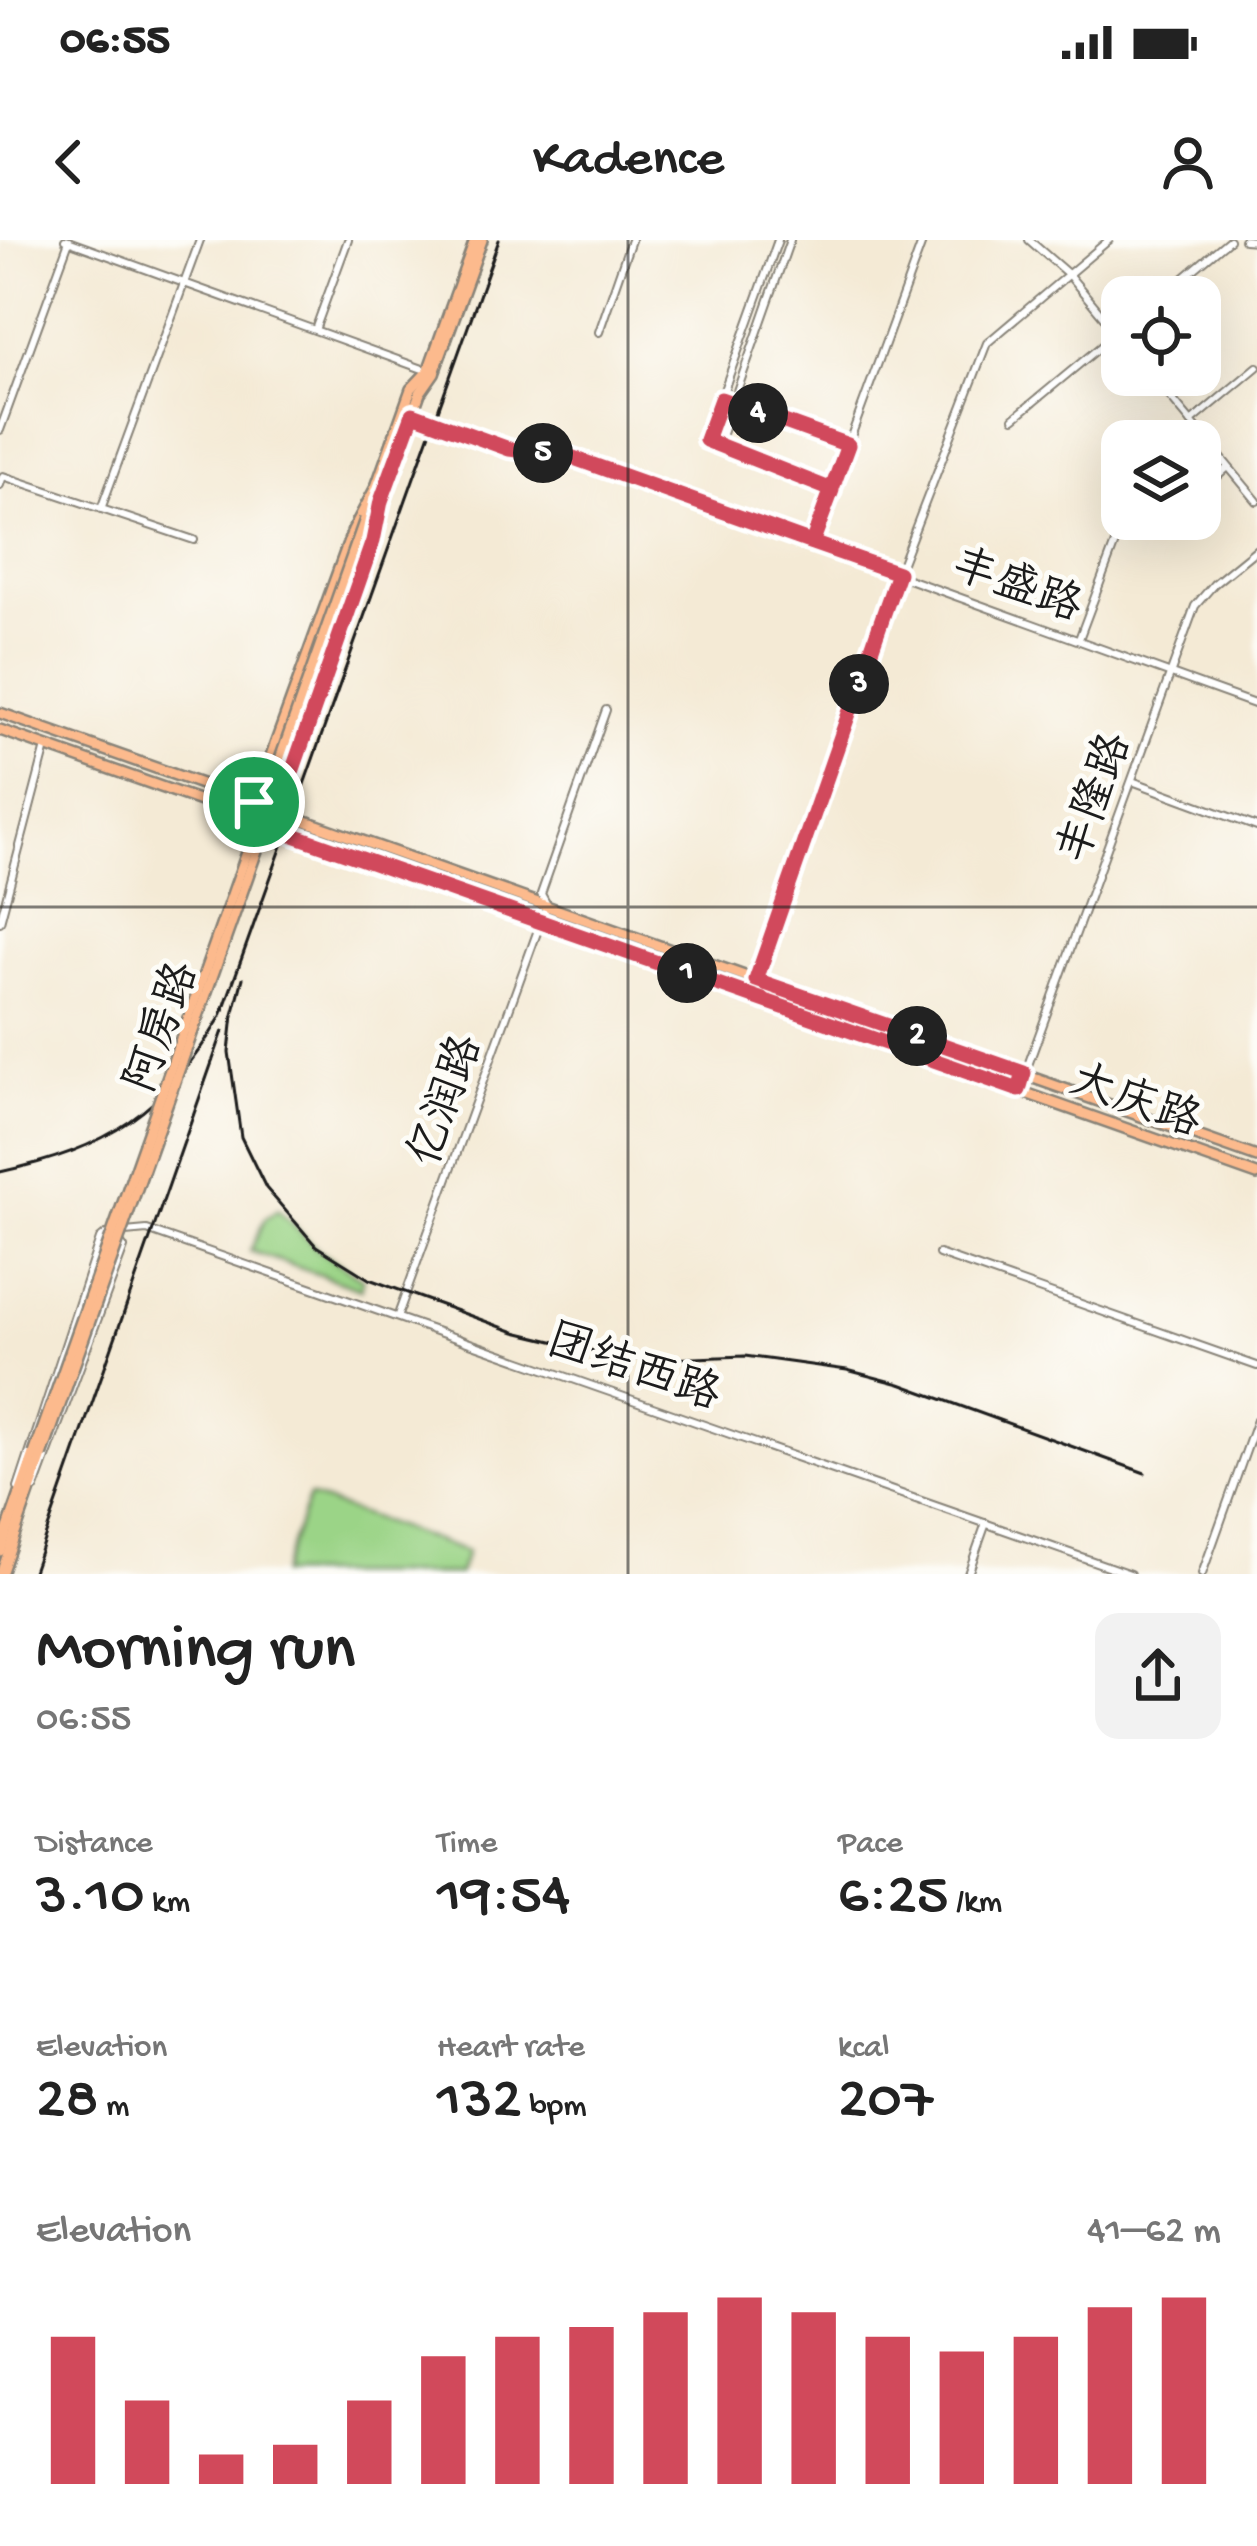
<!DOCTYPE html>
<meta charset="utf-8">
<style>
:root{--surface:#fff;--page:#f2f2f2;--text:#222;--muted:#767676;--accent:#d1495b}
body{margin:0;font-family:"Gochi Hand","LXGW WenKai TC",sans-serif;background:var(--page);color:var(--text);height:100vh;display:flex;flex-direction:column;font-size:45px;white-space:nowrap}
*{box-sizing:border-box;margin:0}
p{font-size:39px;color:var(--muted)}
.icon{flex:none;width:66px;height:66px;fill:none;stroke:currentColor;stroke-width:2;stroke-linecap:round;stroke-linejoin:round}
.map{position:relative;height:1334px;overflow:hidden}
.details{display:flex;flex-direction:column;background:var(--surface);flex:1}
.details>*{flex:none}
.tools{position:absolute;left:1101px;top:36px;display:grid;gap:24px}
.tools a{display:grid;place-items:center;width:120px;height:120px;border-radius:24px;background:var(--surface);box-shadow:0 12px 48px #0002;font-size:60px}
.pin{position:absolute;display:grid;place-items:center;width:102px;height:102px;color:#fff;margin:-51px;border:6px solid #fff;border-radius:50%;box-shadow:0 3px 12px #0007}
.km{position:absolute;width:60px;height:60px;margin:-30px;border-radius:50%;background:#222;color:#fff;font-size:33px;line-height:60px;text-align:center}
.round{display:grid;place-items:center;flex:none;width:126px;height:126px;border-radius:24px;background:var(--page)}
.summary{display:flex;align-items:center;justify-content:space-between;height:204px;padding:0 36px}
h1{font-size:66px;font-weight:600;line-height:90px}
.stats{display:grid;grid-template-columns:repeat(3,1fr);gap:18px;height:204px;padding:12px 36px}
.stats div{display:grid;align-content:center}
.stats b{font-size:60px;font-weight:600}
.stats small{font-size:33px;font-weight:400}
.stats p{font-size:33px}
.chart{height:336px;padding:24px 36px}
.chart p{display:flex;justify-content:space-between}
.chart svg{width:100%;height:216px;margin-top:12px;stroke:var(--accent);stroke-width:6}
.status{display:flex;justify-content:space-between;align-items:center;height:84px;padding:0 60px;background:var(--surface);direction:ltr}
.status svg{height:33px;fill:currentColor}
header{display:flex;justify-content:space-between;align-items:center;height:156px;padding:0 36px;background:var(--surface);font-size:54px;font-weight:600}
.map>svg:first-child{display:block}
.green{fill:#9bd487;stroke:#5c7852;stroke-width:3}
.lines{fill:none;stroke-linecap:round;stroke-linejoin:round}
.minor-casing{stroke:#888378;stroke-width:10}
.major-casing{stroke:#888378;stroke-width:14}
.minor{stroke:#fff;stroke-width:6}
.major{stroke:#fcba8d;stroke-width:9}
.rail{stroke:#1c1c1c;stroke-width:3}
.major-bridge-casing{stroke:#888378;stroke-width:14;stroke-linecap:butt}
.major-bridge{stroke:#fcba8d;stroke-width:9}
.route-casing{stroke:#fff;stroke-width:24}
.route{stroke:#d1495b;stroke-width:15}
.grid{fill:none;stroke:#1c1c1c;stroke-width:3;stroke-opacity:0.55}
.labels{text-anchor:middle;stroke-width:10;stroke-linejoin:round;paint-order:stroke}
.street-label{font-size:45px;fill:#1c1c1c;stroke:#fdfcf7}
</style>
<div class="status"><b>06:55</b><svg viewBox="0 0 49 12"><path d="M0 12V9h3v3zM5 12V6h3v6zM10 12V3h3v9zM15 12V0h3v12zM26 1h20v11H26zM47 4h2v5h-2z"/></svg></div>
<header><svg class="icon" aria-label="back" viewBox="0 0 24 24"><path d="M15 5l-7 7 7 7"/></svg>Kadence<svg class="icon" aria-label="person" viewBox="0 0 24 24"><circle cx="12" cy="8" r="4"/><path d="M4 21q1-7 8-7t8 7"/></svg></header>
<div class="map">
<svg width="1257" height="1334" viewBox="0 0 1257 1334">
<rect width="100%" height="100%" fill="#fdfcf7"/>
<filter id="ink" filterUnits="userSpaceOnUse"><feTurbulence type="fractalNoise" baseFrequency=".00833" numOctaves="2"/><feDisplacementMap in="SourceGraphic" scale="24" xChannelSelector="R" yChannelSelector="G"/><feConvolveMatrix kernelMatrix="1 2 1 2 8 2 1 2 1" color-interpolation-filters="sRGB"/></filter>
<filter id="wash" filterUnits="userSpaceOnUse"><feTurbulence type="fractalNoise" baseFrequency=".004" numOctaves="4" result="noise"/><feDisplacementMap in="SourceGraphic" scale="48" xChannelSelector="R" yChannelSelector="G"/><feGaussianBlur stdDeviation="2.7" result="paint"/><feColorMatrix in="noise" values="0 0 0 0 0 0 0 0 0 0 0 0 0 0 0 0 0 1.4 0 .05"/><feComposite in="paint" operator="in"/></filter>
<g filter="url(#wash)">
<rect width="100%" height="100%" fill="#f4ead5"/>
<g class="green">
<path d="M 278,970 L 318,1010 L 363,1039 L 361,1049 L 250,1011 L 265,979 Z"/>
<path d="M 309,1256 L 466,1312 L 459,1334 L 280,1334 Z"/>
</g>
</g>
<g filter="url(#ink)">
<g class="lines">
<defs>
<g id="minor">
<path d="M 65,0 L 431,132"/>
<path d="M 778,0 L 706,200 L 832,250"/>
<path d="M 1029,0 L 1068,34 L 1122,99"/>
<path d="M 1244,0 L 1257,1"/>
<path d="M 1161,57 L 1229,0"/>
<path d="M 315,90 L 348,0"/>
<path d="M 599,92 L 631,0"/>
<path d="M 1152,135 L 1257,261"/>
<path d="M 721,159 L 847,205"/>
<path d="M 413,174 L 509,209 L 568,216 L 1257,465"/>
<path d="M 1014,178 L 1122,89"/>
<path d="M 1191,182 L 1257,127"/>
<path d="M 0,190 L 69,1"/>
<path d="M 718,205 L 790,0"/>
<path d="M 0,245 L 3,236 L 194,300"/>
<path d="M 1200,252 L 1228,227"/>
<path d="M 101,269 L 200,0"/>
<path d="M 1151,279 L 1163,284 L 1169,279"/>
<path d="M 812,303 L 923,0"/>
<path d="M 1079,399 L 1124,279"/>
<path d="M 1132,541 L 1257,587"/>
<path d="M 0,682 L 46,507"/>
<path d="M 751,756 L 898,333 L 987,103 L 1109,0"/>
<path d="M 1019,850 L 1195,366 L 1214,344 L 1257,309"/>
<path d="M 120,998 L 125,992 L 147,990 L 1130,1334"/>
<path d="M 939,1014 L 1257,1126"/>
<path d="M 398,1075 L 547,665 L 541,654 L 606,470"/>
<path d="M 18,1248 L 100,999 L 106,994 L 115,995 L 124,1008 L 35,1248"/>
<path d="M 968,1334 L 986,1283"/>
<path d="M 1202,1334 L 1257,1180"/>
</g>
<g id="major">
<path d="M 377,244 L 411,149 L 428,131 L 475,0"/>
<path d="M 381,262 L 420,153 L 434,133 L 482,0"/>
<path d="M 0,473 L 1257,917"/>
<path d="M 0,490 L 1257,935"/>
<path d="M 252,568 L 353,290 L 378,243"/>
<path d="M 276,576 L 373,301 L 381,261"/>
<path d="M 0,1311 L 34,1214"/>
<path d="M 1,1334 L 42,1216"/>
</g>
</defs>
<use href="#minor" class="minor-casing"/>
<use href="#major" class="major-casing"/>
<use href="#minor" class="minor"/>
<use href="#major" class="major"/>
<g class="rail">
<path d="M 243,738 L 233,775 L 229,812 L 241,897 L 266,948 L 316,1006 L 369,1039 L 515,1092 L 611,1115 L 642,1120 L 745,1116 L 847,1130 L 900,1144 L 1145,1233"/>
<path d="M 0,932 C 107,909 165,872 221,776 L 499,0"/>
<path d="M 32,1334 L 223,791"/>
</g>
<defs>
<g id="major-bridge">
<path d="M 34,1214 L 365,279"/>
<path d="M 42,1216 L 373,284"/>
</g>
</defs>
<use href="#major-bridge" class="major-bridge-casing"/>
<use href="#major-bridge" class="major-bridge"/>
</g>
</g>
<g class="lines" filter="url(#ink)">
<defs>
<path id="route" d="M 254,562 L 248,579 L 1019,850 L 1024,833 L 756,740 L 898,333 L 812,303 L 832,250 L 706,200 L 721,159 L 848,205 L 812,303 L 568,216 L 509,209 L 413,174 L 381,261 L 373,301 L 278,572 L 254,562"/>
</defs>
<use href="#route" class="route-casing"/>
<use href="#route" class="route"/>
</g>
<path class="grid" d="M 628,0 L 628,1334M 0,667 L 1257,667"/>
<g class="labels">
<g class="street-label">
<text transform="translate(1018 342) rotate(20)" y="16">丰盛路</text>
<text transform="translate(1091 557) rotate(-70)" y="16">丰隆路</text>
<text transform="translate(158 786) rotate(-70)" y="16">阿房路</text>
<text transform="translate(1137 857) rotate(20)" y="16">大庆路</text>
<text transform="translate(442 859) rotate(-70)" y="16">亿润路</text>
<text transform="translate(635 1124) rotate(19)" y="16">团结西路</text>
</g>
</g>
</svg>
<div class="tools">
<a><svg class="icon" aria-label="locate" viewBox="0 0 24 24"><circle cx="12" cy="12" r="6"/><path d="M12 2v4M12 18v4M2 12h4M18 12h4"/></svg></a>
<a><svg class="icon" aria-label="layers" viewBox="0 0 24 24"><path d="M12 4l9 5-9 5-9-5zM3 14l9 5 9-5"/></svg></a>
</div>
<div class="pin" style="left:254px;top:562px;background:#1e9e55"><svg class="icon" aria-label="arrive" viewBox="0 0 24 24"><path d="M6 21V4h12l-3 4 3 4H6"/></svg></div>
<b class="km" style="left:687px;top:733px">1</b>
<b class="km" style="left:917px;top:796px">2</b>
<b class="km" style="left:859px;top:444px">3</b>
<b class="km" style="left:758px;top:173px">4</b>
<b class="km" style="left:543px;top:213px">5</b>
</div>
<section class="details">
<div class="summary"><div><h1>Morning run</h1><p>06:55</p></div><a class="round"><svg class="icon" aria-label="share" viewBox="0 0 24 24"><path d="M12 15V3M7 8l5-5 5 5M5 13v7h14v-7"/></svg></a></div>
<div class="stats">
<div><p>Distance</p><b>3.10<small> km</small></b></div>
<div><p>Time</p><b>19:54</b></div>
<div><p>Pace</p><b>6:25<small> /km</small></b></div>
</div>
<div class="stats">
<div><p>Elevation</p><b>28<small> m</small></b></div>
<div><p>Heart rate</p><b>132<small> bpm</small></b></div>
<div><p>kcal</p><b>207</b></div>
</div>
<div class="chart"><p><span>Elevation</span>41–62 m</p>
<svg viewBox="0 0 160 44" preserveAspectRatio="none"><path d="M5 44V14M15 44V27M25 44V38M35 44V36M45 44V27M55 44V18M65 44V14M75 44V12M85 44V9M95 44V6M105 44V9M115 44V14M125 44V17M135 44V14M145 44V8M155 44V6"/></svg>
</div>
</section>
